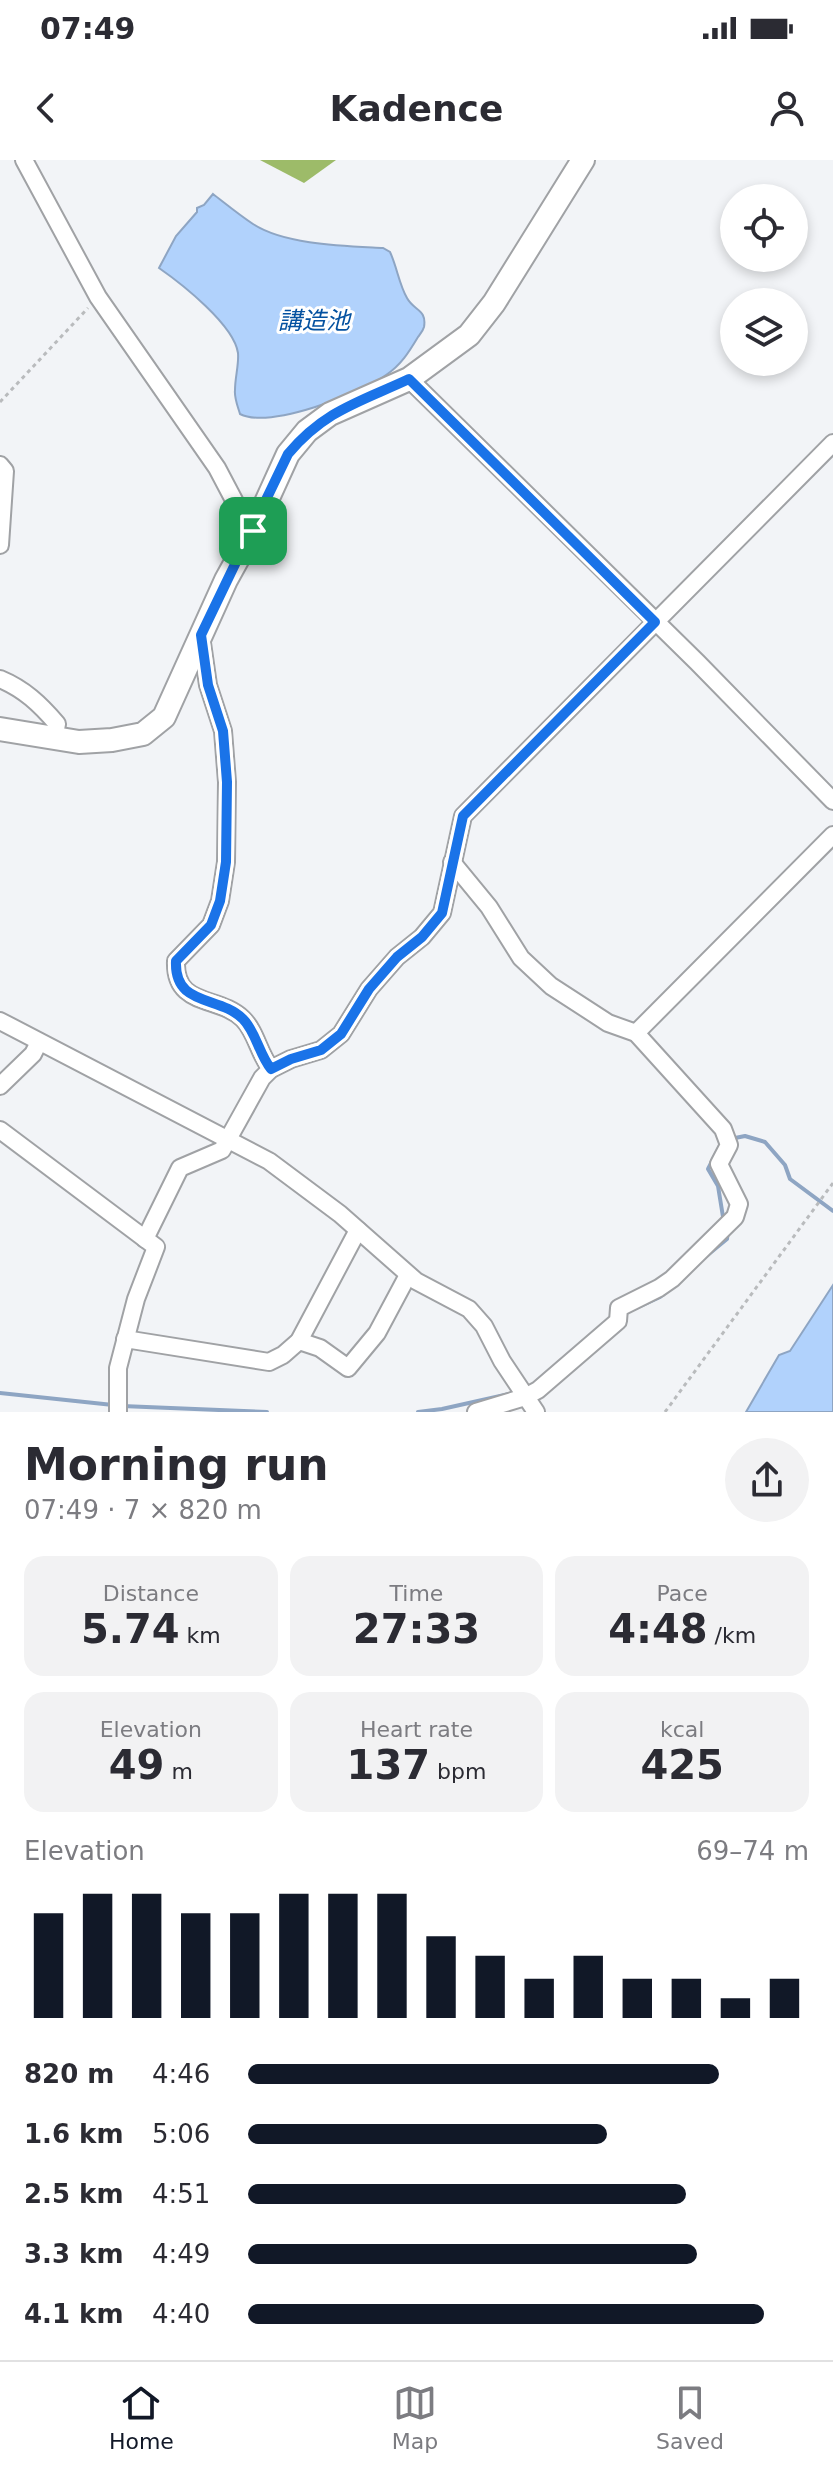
<!DOCTYPE html>
<meta charset="utf-8">
<style>
:root{--surface:#fff;--page:#f2f2f3;--text:#2b2b33;--muted:#7c7c81;--line:#e1e1e2;--accent:#111827}
body{margin:0;font-family:"DejaVu Sans","Noto Sans JP",sans-serif;background:var(--page);color:var(--text);height:100vh;display:flex;flex-direction:column;font-size:30px;white-space:nowrap}
*{box-sizing:border-box;margin:0}
p{font-size:26px;color:var(--muted)}
.icon{flex:none;width:44px;height:44px;fill:none;stroke:currentColor;stroke-width:2;stroke-linecap:round;stroke-linejoin:round}
.map{position:relative;height:1252px;overflow:hidden}
.sheet{display:flex;flex-direction:column;background:var(--surface);flex:1}
.sheet>*{flex:none}
.fabs{position:absolute;left:720px;top:24px;display:grid;gap:16px}
.fabs a{display:grid;place-items:center;width:88px;height:88px;border-radius:50%;background:var(--surface);box-shadow:0 4px 12px #0003;font-size:40px}
.pin{position:absolute;display:grid;place-items:center;width:68px;height:68px;color:#fff;margin:-34px;border-radius:16px;box-shadow:0 4px 12px #0006}
.round{display:grid;place-items:center;flex:none;width:84px;height:84px;border-radius:42px;background:var(--page)}
.headline{display:flex;align-items:center;justify-content:space-between;height:136px;padding:0 24px}
h1{font-size:44px;font-weight:600;line-height:60px}
.figures{display:grid;grid-template-columns:repeat(3,1fr);gap:12px;height:136px;padding:8px 24px}
.figures div{display:grid;align-content:center;border-radius:20px;background:var(--page);text-align:center}
.figures b{font-size:40px;font-weight:600}
.figures small{font-size:22px;font-weight:400}
.figures p{font-size:22px}
.chart{height:224px;padding:16px 24px}
.chart p{display:flex;justify-content:space-between}
.chart svg{width:100%;height:144px;margin-top:8px;stroke:var(--accent);stroke-width:6}
ul{padding:0 24px;list-style:none;font-size:26px}
li{display:grid;grid-template-columns:128px 96px 1fr;align-items:center;height:60px}
li i{height:20px;border-radius:10px;background:var(--accent)}
.status{display:flex;justify-content:space-between;align-items:center;height:56px;padding:0 40px;background:var(--surface);direction:ltr}
.status svg{height:22px;fill:currentColor}
header{display:flex;justify-content:space-between;align-items:center;height:104px;padding:0 24px;background:var(--surface);font-size:36px;font-weight:600}
.tab-bar{display:flex;justify-content:space-around;align-items:center;height:112px;border-top:2px solid var(--line);background:var(--surface);font-size:22px;color:var(--muted)}
.tab-bar a{display:grid;justify-items:center;gap:4px}
.tab-bar .current{color:var(--accent)}
.map>svg:first-child{display:block}
.forest{fill:#9dbb69}
.water{fill:#b1d2fc;stroke:#8ea5c3;stroke-width:2}
.lines{fill:none;stroke-linecap:round;stroke-linejoin:round}
.stream{stroke:#8ea5c3;stroke-width:4}
.minor-casing{stroke:#a0a2a5;stroke-width:20}
.secondary-casing{stroke:#a0a2a5;stroke-width:26}
.path{stroke:#b9bbbd;stroke-width:3;stroke-dasharray:4 4;stroke-linecap:butt}
.minor{stroke:#fff;stroke-width:16}
.secondary{stroke:#fff;stroke-width:22}
.route-casing{stroke:#fff;stroke-width:16}
.route{stroke:#1a73e8;stroke-width:10}
.labels{text-anchor:middle;stroke-width:6;stroke-linejoin:round;paint-order:stroke}
.water-label{font-size:24px;font-style:italic;fill:#0351a0;stroke:#fff}
</style>
<div class="status"><b>07:49</b><svg viewBox="0 0 49 12"><path d="M0 12V9h3v3zM5 12V6h3v6zM10 12V3h3v9zM15 12V0h3v12zM26 1h20v11H26zM47 4h2v5h-2z"/></svg></div>
<header><svg class="icon" aria-label="back" viewBox="0 0 24 24"><path d="M15 5l-7 7 7 7"/></svg>Kadence<svg class="icon" aria-label="person" viewBox="0 0 24 24"><circle cx="12" cy="8" r="4"/><path d="M4 21q1-7 8-7t8 7"/></svg></header>
<div class="map">
<svg width="833" height="1252" viewBox="0 0 833 1252">
<rect width="100%" height="100%" fill="#f2f4f7"/>
<path class="forest" d="M 260,0 L 336,0 L 304,23 Z"/>
<g class="water">
<path d="M 213,34 C 226,44 238,54 253,64 C 285,85 345,86 383,88 L 390,92 C 397,107 399,124 407,138 C 414,151 427,149 424,167 C 423,171 420,174 418,177 C 409,192 401,205 386,215 C 360,234 270,269 240,254 C 238,247 234,238 235,230 C 235,217 239,205 238,193 C 234,165 182,124 159,108 L 176,76 L 197,52 L 197,48 L 204,45 Z"/>
<path d="M 833,1125 L 833,1252 L 746,1252 L 779,1195 L 790,1191 Z"/>
</g>
<g class="lines">
<g class="stream">
<path d="M 730,979 L 745,976 L 765,982 L 785,1005 L 790,1019 L 833,1051"/>
<path d="M 720,986 L 708,1009 L 718,1026 L 724,1063"/>
<path d="M 704,1098 L 727,1079 L 728,1070"/>
<path d="M 634,1149 L 660,1137 L 674,1126"/>
<path d="M 0,1233 L 113,1245"/>
<path d="M 122,1246 L 267,1252"/>
<path d="M 418,1252 L 442,1249 L 509,1234"/>
</g>
<defs>
<g id="minor">
<path d="M 24,0 L 98,137 L 217,308 L 246,363 L 253,371"/>
<path d="M 409,219 L 697,502 L 833,641"/>
<path d="M 0,305 L 5,311 L 0,385"/>
<path d="M 201,476 L 208,525 L 223,571 L 227,622 L 226,702 L 220,741 L 211,765 L 176,801 C 174,848 219,835 243,859 C 256,872 259,894 271,909"/>
<path d="M 0,519 C 24,529 40,544 57,564 L 54,579"/>
<path d="M 452,702 L 489,747 L 521,798 L 551,826 L 608,863 L 636,873 L 723,969 L 729,985 L 719,1004 L 739,1044 L 735,1057 L 672,1119 L 659,1128 L 619,1148 L 618,1161 L 538,1230 L 525,1237 L 476,1252"/>
<path d="M 0,861 L 269,1001 L 340,1054 L 416,1121 L 469,1149 L 484,1166 L 502,1201 L 536,1252"/>
<path d="M 636,873 L 833,675"/>
<path d="M 0,926 L 33,894 L 39,882"/>
<path d="M 0,970 L 156,1087 L 136,1139 L 118,1208 L 118,1252"/>
<path d="M 145,1079 L 180,1008 L 222,990 L 262,918 L 271,909 L 291,899 L 321,890 L 341,874 L 369,829 L 397,797 L 422,777 L 442,753 L 463,656 L 833,283"/>
<path d="M 125,1179 L 269,1202 L 283,1195 L 299,1181 L 358,1070"/>
<path d="M 299,1181 L 320,1188 L 348,1208 L 377,1173 L 408,1115"/>
</g>
<path id="secondary" d="M 0,569 L 79,582 L 112,580 L 143,574 L 164,557 L 226,420 L 253,371 L 288,294 L 307,271 L 330,254 L 409,219 L 469,175 L 494,143 L 583,0"/>
</defs>
<use href="#minor" class="minor-casing"/>
<use href="#secondary" class="secondary-casing"/>
<g class="path">
<path d="M 0,242 L 88,148"/>
<path d="M 665,1252 L 833,1023"/>
</g>
<use href="#minor" class="minor"/>
<use href="#secondary" class="secondary"/>
</g>
<g class="lines">
<defs>
<path id="route" d="M 409,219 L 655,462 L 463,656 L 442,753 L 422,777 L 397,797 L 369,829 L 341,874 L 321,890 L 291,899 L 271,909 C 259,894 256,872 243,859 C 219,835 174,847 176,801 L 211,765 L 220,741 L 226,702 L 227,622 L 223,571 L 208,525 L 201,475 L 288,294 C 325,250 360,242 409,219 Z"/>
</defs>
<use href="#route" class="route-casing"/>
<use href="#route" class="route"/>
</g>
<g class="labels">
<g class="water-label">
<text x="314" y="169">講造池</text>
</g>
</g>
</svg>
<div class="fabs">
<a><svg class="icon" aria-label="locate" viewBox="0 0 24 24"><circle cx="12" cy="12" r="6"/><path d="M12 2v4M12 18v4M2 12h4M18 12h4"/></svg></a>
<a><svg class="icon" aria-label="layers" viewBox="0 0 24 24"><path d="M12 4l9 5-9 5-9-5zM3 14l9 5 9-5"/></svg></a>
</div>
<div class="pin" style="left:253px;top:371px;background:#1e9e55"><svg class="icon" aria-label="arrive" viewBox="0 0 24 24"><path d="M6 21V4h12l-3 4 3 4H6"/></svg></div>
</div>
<section class="sheet">
<div class="headline"><div><h1>Morning run</h1><p>07:49 · 7 × 820 m</p></div><a class="round"><svg class="icon" aria-label="share" viewBox="0 0 24 24"><path d="M12 15V3M7 8l5-5 5 5M5 13v7h14v-7"/></svg></a></div>
<div class="figures">
<div><p>Distance</p><b>5.74<small> km</small></b></div>
<div><p>Time</p><b>27:33</b></div>
<div><p>Pace</p><b>4:48<small> /km</small></b></div>
</div>
<div class="figures">
<div><p>Elevation</p><b>49<small> m</small></b></div>
<div><p>Heart rate</p><b>137<small> bpm</small></b></div>
<div><p>kcal</p><b>425</b></div>
</div>
<div class="chart"><p><span>Elevation</span>69–74 m</p>
<svg viewBox="0 0 160 44" preserveAspectRatio="none"><path d="M5 44V12M15 44V6M25 44V6M35 44V12M45 44V12M55 44V6M65 44V6M75 44V6M85 44V19M95 44V25M105 44V32M115 44V25M125 44V32M135 44V32M145 44V38M155 44V32"/></svg>
</div>
<ul>
<li><b>820 m</b>4:46<i style="width:84%"></i></li>
<li><b>1.6 km</b>5:06<i style="width:64%"></i></li>
<li><b>2.5 km</b>4:51<i style="width:78%"></i></li>
<li><b>3.3 km</b>4:49<i style="width:80%"></i></li>
<li><b>4.1 km</b>4:40<i style="width:92%"></i></li>
</ul>
</section>
<nav class="tab-bar">
<a class="current"><svg class="icon" aria-label="home" viewBox="0 0 24 24"><path d="M3 11l9-7 9 7M6 9v11h12V9"/></svg>Home</a>
<a><svg class="icon" aria-label="map" viewBox="0 0 24 24"><path d="M3 6l6-2 6 2 6-2v14l-6 2-6-2-6 2zM9 4v14M15 6v14"/></svg>Map</a>
<a><svg class="icon" aria-label="saved" viewBox="0 0 24 24"><path d="M7 4h10v16l-5-4-5 4z"/></svg>Saved</a>
</nav>
